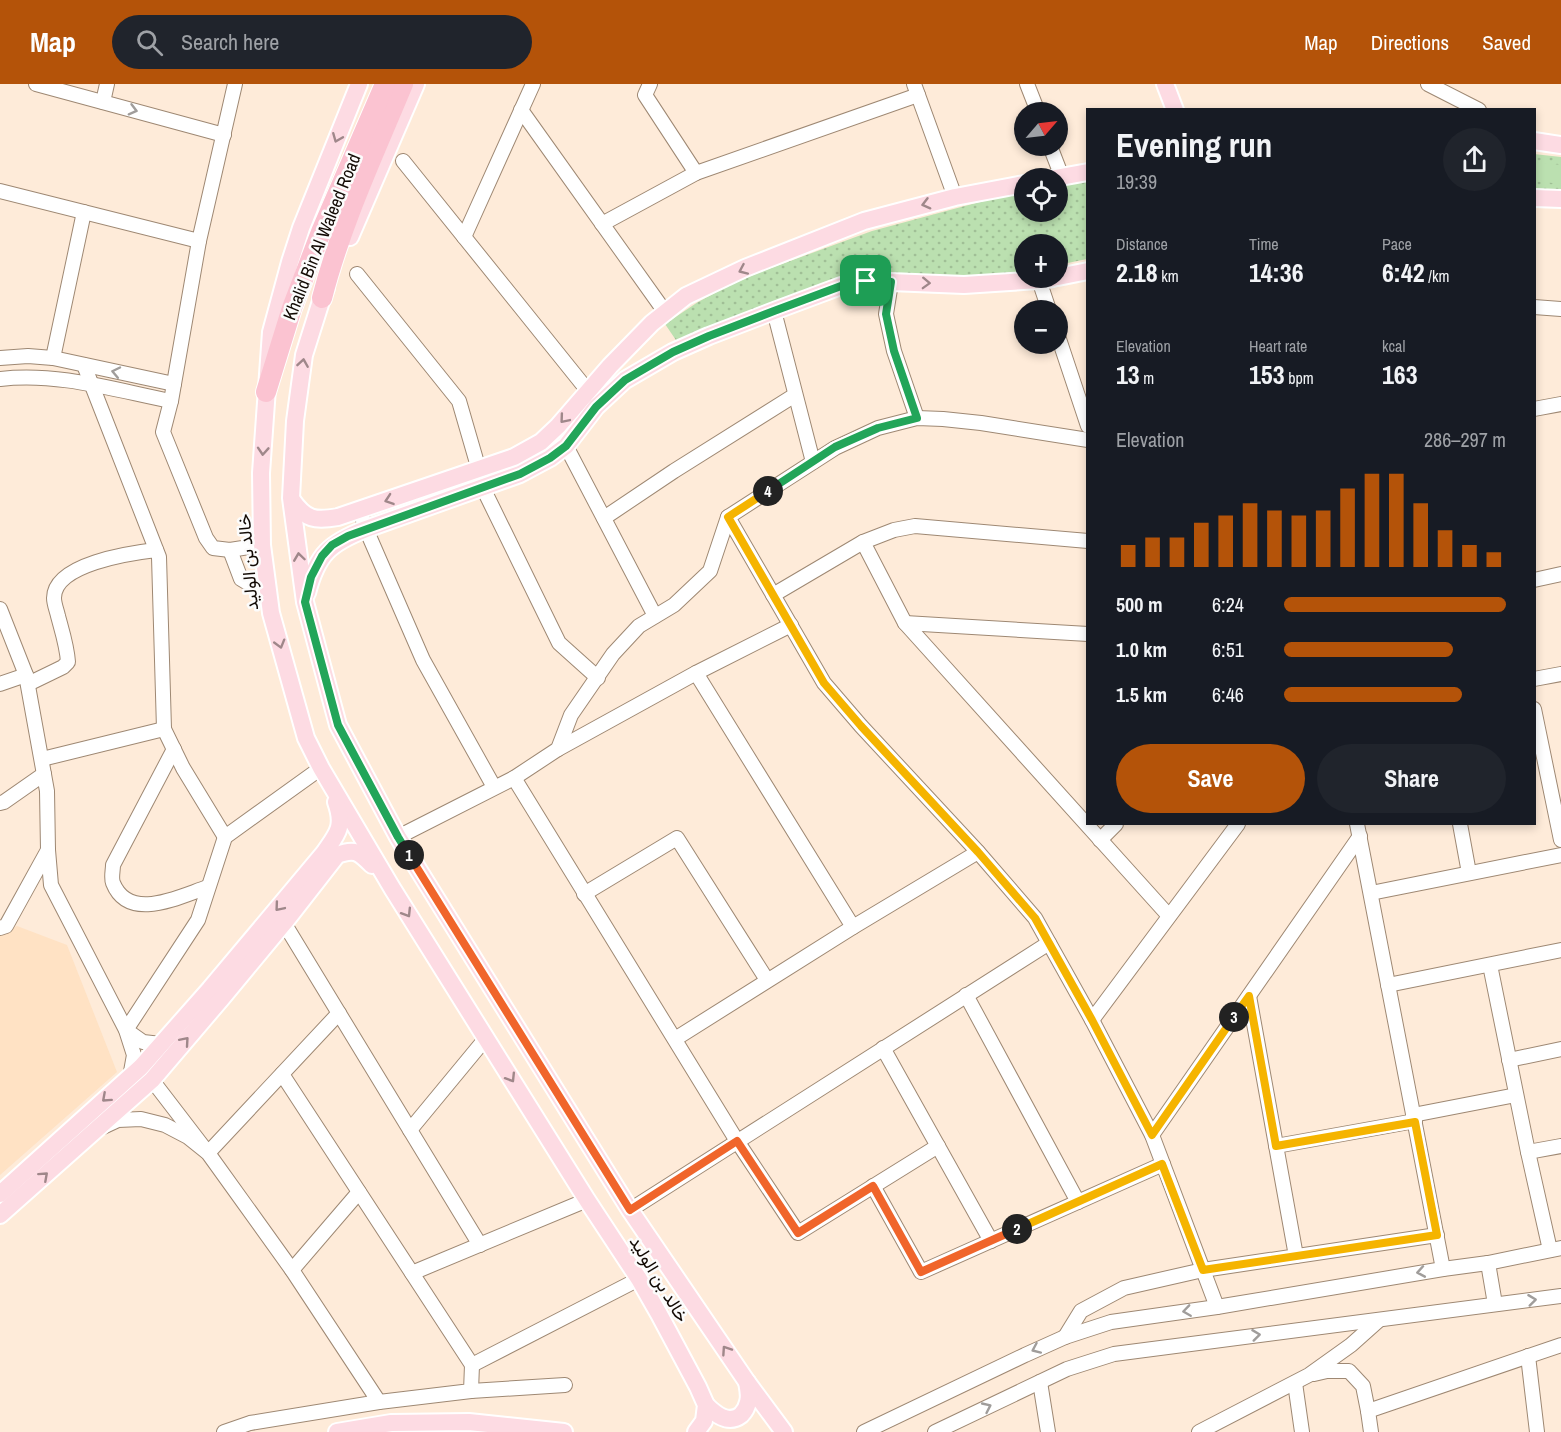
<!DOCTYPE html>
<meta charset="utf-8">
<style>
:root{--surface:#171b24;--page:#20242c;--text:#f1f3f6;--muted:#9ea1a6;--accent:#b45309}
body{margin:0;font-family:"Archivo Narrow",Vazirmatn,sans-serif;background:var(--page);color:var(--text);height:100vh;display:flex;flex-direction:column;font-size:22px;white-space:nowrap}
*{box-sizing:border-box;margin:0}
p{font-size:20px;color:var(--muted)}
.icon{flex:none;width:33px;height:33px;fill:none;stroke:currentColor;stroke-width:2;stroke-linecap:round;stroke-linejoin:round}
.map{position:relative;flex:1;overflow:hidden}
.drawer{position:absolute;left:1086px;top:24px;width:450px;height:717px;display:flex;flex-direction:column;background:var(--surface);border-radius:0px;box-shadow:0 3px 9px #0003}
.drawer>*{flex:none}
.needle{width:39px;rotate:62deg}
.buttons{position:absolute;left:1014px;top:18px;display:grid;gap:12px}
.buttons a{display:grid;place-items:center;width:54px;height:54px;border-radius:50%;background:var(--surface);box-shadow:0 3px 9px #0003;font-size:30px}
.pin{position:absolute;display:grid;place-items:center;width:51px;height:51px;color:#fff;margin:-26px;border-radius:12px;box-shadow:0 3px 9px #0006}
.km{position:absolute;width:30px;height:30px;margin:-15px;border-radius:50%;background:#222;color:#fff;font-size:16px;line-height:30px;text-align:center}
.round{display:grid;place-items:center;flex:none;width:63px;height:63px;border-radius:32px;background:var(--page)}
.head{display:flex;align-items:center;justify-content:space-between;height:102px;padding:0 30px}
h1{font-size:33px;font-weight:800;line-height:45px}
.stats{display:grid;grid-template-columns:repeat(3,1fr);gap:9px;height:102px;padding:6px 30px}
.stats div{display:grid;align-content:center}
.stats b{font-size:26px;font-weight:800}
.stats small{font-size:16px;font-weight:400}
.stats p{font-size:16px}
.chart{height:168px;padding:12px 30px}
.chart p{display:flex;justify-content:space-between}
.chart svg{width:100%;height:108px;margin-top:6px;stroke:var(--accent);stroke-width:6}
.button{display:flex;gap:12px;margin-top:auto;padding:12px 30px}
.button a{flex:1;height:69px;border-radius:36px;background:var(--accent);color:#fff;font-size:24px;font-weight:800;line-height:69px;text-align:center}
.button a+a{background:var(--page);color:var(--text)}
ul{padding:0 30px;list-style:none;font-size:20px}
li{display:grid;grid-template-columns:96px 72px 1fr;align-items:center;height:45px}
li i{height:15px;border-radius:8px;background:var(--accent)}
header{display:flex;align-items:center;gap:36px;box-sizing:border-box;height:84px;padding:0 30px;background:var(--accent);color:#fff}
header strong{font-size:28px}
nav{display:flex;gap:33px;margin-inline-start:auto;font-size:21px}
.search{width:420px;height:54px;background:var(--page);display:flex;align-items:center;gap:15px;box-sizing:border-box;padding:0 21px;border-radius:33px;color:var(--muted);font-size:22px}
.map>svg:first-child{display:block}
.built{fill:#ffe2c4}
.park{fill:url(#park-dots)}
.pitch{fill:#bbe0b0}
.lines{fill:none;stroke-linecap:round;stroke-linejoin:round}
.minor-casing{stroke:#9e8873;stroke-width:16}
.major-casing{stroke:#fff;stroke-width:20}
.highway-casing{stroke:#fff;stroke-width:22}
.minor{stroke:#fff;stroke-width:14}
.major{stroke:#fddbe3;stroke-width:16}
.highway{stroke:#fbc3d1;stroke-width:20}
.oneway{stroke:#a09d9b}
.oneway2{stroke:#9f878a}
.split-1-casing{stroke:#fff;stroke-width:12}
.split-2-casing{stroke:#fff;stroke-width:12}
.split-3-casing{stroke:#fff;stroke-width:12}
.split-4-casing{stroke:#fff;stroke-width:12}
.split-5-casing{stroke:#fff;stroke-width:12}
.split-1{stroke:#22a559;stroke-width:8}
.split-2{stroke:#f0652b;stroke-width:8}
.split-3{stroke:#f5b400;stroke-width:8}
.split-4{stroke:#f5b400;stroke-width:8}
.split-5{stroke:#22a559;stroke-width:8}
.labels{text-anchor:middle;stroke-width:5;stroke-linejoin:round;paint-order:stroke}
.street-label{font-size:18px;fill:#120a04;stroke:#fcfcfc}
</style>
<header>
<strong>Map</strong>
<div class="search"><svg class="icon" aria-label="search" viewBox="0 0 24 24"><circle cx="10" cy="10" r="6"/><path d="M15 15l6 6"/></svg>Search here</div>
<nav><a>Map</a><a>Directions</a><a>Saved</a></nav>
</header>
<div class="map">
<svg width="1561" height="1348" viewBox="0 0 1561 1348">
<defs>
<pattern id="park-dots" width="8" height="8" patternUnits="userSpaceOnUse" patternTransform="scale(1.5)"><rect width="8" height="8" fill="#bbe0b0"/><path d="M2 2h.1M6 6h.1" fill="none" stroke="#a0bf96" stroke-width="1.8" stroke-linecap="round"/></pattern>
</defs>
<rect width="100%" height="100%" fill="#feebd9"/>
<path class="built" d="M 17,842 L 67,861 L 117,988 L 0,1091 L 0,849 Z"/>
<g class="park">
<path d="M 1534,70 L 1561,73 L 1561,107 L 1535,104 Z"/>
<path d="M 1087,95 L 1087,175 L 1058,181 L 1058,160 L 1024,160 L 1024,188 L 972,197 L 849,194 L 758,223 L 714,243 L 680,262 L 665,240 L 698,218 L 728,202 L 760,188 L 872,147 L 987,116 L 1024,108 L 1024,128 L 1058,128 L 1058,101 Z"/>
</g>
<path class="pitch" d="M 1535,78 L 1561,81 L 1561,100 L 1535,97 Z"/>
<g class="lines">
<defs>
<g id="minor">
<path d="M 36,0 L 224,51"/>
<path d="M 235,0 L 199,157 L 171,317 L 163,348 L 206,454 L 213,464 L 230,466 L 262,461"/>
<path d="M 650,0 L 645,11 L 696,89"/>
<path d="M 914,0 L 955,113"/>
<path d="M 1027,0 L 1038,28"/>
<path d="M 1428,0 L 1479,26"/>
<path d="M 103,18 L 107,0"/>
<path d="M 521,26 L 665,228"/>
<path d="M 1050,62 L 1062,93"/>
<path d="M 403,77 L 588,307"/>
<path d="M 0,107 L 199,157"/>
<path d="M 602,140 L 696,89 L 918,11"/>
<path d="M 464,153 L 533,0"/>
<path d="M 357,190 L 459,317 L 479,386"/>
<path d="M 1039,196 L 1049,226"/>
<path d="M 891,199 L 886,230 L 894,267 L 917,334"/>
<path d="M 1534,223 L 1561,225"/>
<path d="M 774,227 L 813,378"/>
<path d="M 1058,252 L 1088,342"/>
<path d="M 0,274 L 28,272 L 53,274 L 174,300"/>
<path d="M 53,274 L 84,128"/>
<path d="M 84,281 L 159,473 L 164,645 L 183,684 L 225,753"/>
<path d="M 0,295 C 57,288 115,306 171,317"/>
<path d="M 1534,325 L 1561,320"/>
<path d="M 566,362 L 655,532"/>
<path d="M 483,404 L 559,559 L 598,594"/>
<path d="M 360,427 L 366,445 L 423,576 L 494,703"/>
<path d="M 728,433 L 824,599 L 861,642 L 978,768 L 1035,834 L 1092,936 L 1152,1051 L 1217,1223"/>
<path d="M 604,434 L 674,387 L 795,311"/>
<path d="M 863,458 L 905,539 L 1169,832"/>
<path d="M 230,466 L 241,495 L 246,498"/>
<path d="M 1534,496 L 1561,490"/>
<path d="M 773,511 L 863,458 L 894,446 L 915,442 L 1088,457"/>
<path d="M 0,525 L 26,591 L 47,707 L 48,766 L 6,842 L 0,844"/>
<path d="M 905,539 L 1088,550"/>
<path d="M 696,589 L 853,843"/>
<path d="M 1534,595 L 1561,590"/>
<path d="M 0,600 L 26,591"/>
<path d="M 28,600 L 63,583 L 68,578 C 67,562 62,547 58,532 C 57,527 54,520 54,514 C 54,480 130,469 156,466"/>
<path d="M 1534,625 L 1561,756"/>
<path d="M 174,665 L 113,781 C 113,786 111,794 113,799 C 129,839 180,812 208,803"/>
<path d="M 558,665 L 696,589 L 791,541"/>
<path d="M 42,675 L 164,645"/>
<path d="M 514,694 L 737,1057 L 798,1149 L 938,1062"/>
<path d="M 0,719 L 4,718 L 44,690"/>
<path d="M 1357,740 L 1443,1185"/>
<path d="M 1460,740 L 1469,789"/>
<path d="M 398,753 L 514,694 L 558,665 L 571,631 L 613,570 L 639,542 L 674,521 L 710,487 L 728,433 L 835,364 L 878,344 L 917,334 L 943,335 L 981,339 L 1088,356"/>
<path d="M 1100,756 L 1116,740"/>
<path d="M 48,766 L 51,801 L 126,946 L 134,971 L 130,993"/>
<path d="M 1371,809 L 1561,771"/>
<path d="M 584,810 L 677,754 L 767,896"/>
<path d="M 284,839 L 480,1161"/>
<path d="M 1490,881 L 1528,1068 L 1550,1166"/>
<path d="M 1388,901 L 1561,866"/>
<path d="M 966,911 L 1078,1118"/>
<path d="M 1249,912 L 1296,1172"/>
<path d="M 1092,936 L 1238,740"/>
<path d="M 675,955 L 853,843 L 978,768"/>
<path d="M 161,960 L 143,958 L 126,946 L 198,836 L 225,753 L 321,684"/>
<path d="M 883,964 L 991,1157"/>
<path d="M 1509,976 L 1561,965"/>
<path d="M 282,990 L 472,1281 L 471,1307 L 379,1318"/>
<path d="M 152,996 L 208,1069 L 339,929"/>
<path d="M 1413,1031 L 1516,1011"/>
<path d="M 103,1043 L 118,1036 L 141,1035 L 165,1041 L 188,1053 L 208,1069 L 292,1186 L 379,1318 L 250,1339 L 224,1348"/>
<path d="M 410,1046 L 486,954"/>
<path d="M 1152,1051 L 1360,752"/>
<path d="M 1276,1062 L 1415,1037"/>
<path d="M 1528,1068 L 1561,1062"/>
<path d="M 873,1102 L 921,1188 L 1163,1080"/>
<path d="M 630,1126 L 1049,859"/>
<path d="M 1488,1179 L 1495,1220"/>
<path d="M 292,1186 L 359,1108"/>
<path d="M 412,1189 L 587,1116"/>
<path d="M 1065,1253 L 1081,1227 L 1124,1204 L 1203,1186 L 1437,1151"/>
<path d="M 1528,1272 L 1537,1348"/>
<path d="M 472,1281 L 639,1195"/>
<path d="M 1314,1290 L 1327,1287 L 1349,1287 L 1363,1302 L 1368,1327 L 1371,1348"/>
<path d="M 1040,1298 L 1048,1348"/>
<path d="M 1295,1299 L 1302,1348"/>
<path d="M 471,1307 L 565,1301"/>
<path d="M 1368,1327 L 1561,1261"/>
<path d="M 864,1348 L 1025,1271 L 1065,1253 L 1111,1238 L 1217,1223 L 1443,1185 L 1488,1179 L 1561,1164"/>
<path d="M 935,1348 L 1067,1285 L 1114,1270 L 1561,1212"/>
<path d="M 1199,1348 L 1309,1291 L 1351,1261 L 1379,1236"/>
</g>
<g id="major">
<path d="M 359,0 L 301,144 L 290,178 L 271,248 L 261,389 L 262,461 L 271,529 L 306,654 L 321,684 L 392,804 L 587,1116 L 639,1195 L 659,1230 L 698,1303 L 706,1321 L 704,1337 L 696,1348"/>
<path d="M 1165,0 L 1175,26"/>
<path d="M 1534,57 L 1561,61"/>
<path d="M 1055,94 L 1088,88"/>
<path d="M 1534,114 L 1561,115"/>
<path d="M 350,153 L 416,0"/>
<path d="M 1058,193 L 1088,187"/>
<path d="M 326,204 L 322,214 L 304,271 L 295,337 L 291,414 L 305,518 L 338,641 L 398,753 L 630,1126 L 747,1298 L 784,1348"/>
<path d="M 292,416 C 306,436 315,437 338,433 L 514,373 L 541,358 L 558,342 L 610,282 L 652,239 L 686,212 L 745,184 L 864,137 L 955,113 L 1024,100"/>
<path d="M 307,509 C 317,470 330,459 366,445 L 520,390 L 550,374 L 566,362 L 596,323 L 625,296 L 673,268 L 709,252 L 774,227 L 841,202 L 866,197 L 964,201 L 1039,196 L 1053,194"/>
<path d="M 0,1110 L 141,983 L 210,905 L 324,769 C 337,750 345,743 336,718"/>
<path d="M 0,1131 L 152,996 L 221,915 L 284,839 L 337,771 C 355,764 359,768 372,781"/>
<path d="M 706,1321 C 715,1330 728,1341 741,1331 C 745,1327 747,1323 748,1318 C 750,1312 748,1304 747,1298"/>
<path d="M 337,1348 L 391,1339 L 469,1338 L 564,1348"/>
</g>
<g id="highway">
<path d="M 322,214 C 341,140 374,70 403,0"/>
<path d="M 266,308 L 292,224 L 321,148 L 385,0"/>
</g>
</defs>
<use href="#minor" class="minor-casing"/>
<use href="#major" class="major-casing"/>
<use href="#highway" class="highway-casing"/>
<use href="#minor" class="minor"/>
<use href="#major" class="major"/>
<use href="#highway" class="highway"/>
</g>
<defs><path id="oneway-chevron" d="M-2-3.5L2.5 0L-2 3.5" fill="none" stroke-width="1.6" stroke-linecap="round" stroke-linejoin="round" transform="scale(1.5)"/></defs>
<g class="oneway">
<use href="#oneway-chevron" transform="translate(133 26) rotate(15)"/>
<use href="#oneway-chevron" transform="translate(116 288) rotate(-168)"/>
<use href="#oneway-chevron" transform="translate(1421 1188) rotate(170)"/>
<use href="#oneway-chevron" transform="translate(1532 1216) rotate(-7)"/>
<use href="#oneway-chevron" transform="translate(1187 1227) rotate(172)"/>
<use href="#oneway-chevron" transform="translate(1256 1251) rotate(-7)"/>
<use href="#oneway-chevron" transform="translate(1036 1265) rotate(156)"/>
<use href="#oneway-chevron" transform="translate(987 1323) rotate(-25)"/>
</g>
<g class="oneway2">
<use href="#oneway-chevron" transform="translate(337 54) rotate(112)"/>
<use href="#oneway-chevron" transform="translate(926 120) rotate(165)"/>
<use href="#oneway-chevron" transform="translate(743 186) rotate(156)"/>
<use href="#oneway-chevron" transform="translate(926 199) rotate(2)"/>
<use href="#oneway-chevron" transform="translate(303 279) rotate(-81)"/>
<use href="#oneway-chevron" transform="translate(564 335) rotate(130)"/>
<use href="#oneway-chevron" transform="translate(263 367) rotate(94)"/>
<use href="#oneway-chevron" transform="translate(389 416) rotate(161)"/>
<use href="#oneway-chevron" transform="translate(299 473) rotate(-98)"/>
<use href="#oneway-chevron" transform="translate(280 560) rotate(74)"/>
<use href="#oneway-chevron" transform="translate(279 823) rotate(130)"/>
<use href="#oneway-chevron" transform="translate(407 829) rotate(58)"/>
<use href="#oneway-chevron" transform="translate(185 957) rotate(-49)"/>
<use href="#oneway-chevron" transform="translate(511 994) rotate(58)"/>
<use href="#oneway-chevron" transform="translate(106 1014) rotate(138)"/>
<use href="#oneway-chevron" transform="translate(44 1092) rotate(-42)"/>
<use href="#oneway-chevron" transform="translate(726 1266) rotate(-124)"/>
</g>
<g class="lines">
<defs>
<path id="split-1" d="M 409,771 L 398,753 L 338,641 L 305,518 L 311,493 L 322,472 L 332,461 L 348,452 L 520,390 L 550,374 L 566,362 L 596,323 L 625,296 L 673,268 L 709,252 L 774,227 L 841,202 L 866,197"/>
<path id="split-2" d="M 409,771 L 630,1126 L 737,1057 L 798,1149 L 873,1102 L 921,1188 L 1017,1145"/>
<path id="split-3" d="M 1017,1145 L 1162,1080 L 1203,1186 L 1437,1151 L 1415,1038 L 1276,1062 L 1249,912 L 1234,933"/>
<path id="split-4" d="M 768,407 L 728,433 L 824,599 L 861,642 L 978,768 L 1035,834 L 1092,936 L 1152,1051 L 1234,933"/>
<path id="split-5" d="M 768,407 L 835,363 L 878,344 L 917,334 L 894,267 L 886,230 L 891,198 L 866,197"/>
</defs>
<use href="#split-1" class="split-1-casing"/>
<use href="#split-2" class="split-2-casing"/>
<use href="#split-3" class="split-3-casing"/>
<use href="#split-4" class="split-4-casing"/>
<use href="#split-5" class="split-5-casing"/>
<use href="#split-1" class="split-1"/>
<use href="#split-2" class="split-2"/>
<use href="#split-3" class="split-3"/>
<use href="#split-4" class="split-4"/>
<use href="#split-5" class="split-5"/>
</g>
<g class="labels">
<g class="street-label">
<text transform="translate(322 153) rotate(-68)" y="6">Khalid Bin Al Waleed Road</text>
<text transform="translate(248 478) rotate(-95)" y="6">خالد بن الوليد</text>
<text transform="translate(659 1195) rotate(59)" y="6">خالد بن الوليد</text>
</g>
</g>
</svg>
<div class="buttons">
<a><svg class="needle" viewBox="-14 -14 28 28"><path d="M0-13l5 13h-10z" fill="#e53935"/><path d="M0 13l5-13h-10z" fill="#9ea1a6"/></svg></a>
<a><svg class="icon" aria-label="locate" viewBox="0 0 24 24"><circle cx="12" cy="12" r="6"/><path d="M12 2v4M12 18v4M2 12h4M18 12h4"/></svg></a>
<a>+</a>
<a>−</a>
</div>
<div class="pin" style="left:866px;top:197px;background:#1e9e55"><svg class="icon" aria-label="arrive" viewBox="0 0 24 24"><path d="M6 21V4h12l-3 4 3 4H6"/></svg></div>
<b class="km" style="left:409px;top:771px">1</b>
<b class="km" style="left:1017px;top:1145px">2</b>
<b class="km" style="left:1234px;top:933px">3</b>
<b class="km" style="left:768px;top:407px">4</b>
<section class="drawer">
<div class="head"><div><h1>Evening run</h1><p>19:39</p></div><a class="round"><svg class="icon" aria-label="share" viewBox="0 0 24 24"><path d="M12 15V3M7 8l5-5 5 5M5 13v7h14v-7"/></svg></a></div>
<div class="stats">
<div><p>Distance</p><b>2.18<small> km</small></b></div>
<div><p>Time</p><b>14:36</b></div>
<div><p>Pace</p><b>6:42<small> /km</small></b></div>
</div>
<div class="stats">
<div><p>Elevation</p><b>13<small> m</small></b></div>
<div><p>Heart rate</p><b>153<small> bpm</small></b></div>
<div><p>kcal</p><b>163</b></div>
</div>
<div class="chart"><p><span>Elevation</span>286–297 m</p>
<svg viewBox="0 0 160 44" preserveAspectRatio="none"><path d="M5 44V35M15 44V32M25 44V32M35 44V26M45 44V23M55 44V18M65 44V21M75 44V23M85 44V21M95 44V12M105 44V6M115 44V6M125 44V18M135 44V29M145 44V35M155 44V38"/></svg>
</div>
<ul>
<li><b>500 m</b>6:24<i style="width:100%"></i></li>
<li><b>1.0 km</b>6:51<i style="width:76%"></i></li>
<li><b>1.5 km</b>6:46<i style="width:80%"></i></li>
</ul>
<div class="button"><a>Save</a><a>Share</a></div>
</section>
</div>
